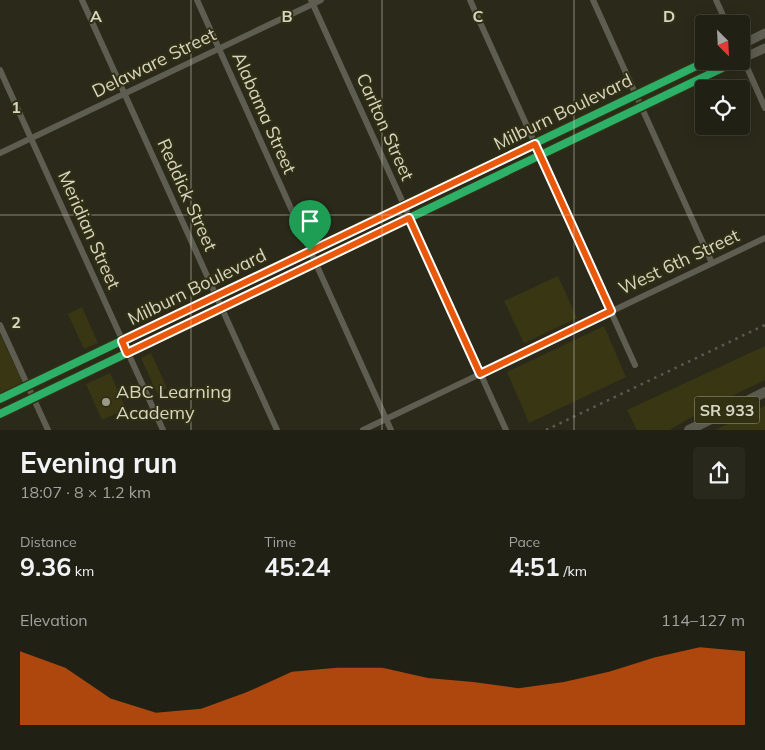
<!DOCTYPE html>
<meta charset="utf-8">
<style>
:root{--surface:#202014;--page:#28281d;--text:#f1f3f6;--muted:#a2a3a0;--line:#3d3e34;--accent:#ea580c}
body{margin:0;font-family:Mulish,sans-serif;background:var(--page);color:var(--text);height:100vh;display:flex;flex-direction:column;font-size:19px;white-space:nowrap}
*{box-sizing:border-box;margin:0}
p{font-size:16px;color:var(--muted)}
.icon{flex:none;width:28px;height:28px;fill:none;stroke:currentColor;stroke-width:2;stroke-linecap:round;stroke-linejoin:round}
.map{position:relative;height:430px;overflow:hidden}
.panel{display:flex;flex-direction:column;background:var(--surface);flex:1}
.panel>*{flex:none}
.needle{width:32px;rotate:156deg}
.buttons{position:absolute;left:695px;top:15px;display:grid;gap:10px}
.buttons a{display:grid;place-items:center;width:55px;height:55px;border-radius:5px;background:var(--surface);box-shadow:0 2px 12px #0003,0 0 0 1px var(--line);font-size:25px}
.pin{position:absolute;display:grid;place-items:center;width:42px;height:42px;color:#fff;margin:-51px -21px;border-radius:50% 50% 50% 0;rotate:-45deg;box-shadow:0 0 5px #0007}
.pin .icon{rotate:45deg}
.round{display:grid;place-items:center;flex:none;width:52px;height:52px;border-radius:5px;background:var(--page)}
.headline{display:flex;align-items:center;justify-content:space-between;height:85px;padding:0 20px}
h1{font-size:28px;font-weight:700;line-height:38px}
.metrics{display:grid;grid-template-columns:repeat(3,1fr);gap:8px;height:85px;padding:5px 20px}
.metrics div{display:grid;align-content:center}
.metrics b{font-size:25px;font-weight:700}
.metrics small{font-size:14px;font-weight:400}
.metrics p{font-size:14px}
.chart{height:140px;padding:10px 20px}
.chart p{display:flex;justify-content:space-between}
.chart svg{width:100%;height:90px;margin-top:5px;fill:var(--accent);opacity:.7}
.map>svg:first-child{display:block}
.built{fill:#393613}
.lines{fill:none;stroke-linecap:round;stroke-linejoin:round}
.street{stroke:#5e5d51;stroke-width:6}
.secondary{stroke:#5e5d51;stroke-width:9}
.primary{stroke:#595a4d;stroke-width:10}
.rail{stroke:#5b5b50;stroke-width:2.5;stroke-dasharray:2.5 5;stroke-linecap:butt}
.cycleway-casing{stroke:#323013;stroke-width:11}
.cycleway{stroke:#2db169;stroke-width:8}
.route-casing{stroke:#fff;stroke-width:10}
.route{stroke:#ea580c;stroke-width:6}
.grid{fill:none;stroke:#d7d6c5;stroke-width:1;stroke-opacity:0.55}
.poi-dot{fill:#9b9a89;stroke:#323013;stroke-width:2}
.labels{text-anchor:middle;stroke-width:4;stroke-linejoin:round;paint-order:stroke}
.shield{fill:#323013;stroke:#a6a490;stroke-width:1}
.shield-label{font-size:16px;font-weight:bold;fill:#d7d6c5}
.street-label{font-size:18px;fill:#d7d6c5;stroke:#323013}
.poi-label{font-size:18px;fill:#d7d6c5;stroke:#323013;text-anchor:start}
.grid-label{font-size:16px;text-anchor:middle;font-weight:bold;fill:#d7d6c5;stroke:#323013;stroke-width:4;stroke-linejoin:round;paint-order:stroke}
</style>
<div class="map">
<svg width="765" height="430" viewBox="0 0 765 430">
<rect width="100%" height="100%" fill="#2b2a1a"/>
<g class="built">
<path d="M 558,276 L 577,318 L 524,343 L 504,301 Z"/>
<path d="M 82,307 L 98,343 L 84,349 L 68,314 Z"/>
<path d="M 604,326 L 626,377 L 529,423 L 507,372 Z"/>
<path d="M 0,334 L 22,381 L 21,385 L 0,396 Z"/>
<path d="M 765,346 L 765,380 L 715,404 L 669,430 L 637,430 L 627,410 Z"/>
<path d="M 151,353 L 167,388 L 157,393 L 141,358 Z"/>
<path d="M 110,373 L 126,409 L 102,420 L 86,384 Z"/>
<path d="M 765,406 L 765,430 L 716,430 L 745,415 Z"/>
</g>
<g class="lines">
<g class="street">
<path d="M 82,0 L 277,430"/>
<path d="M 197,0 L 391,430"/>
<path d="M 311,0 L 506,430"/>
<path d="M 470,0 L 635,365"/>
<path d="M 593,0 L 712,263"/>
<path d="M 716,0 L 727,24"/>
<path d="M 742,56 L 765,108"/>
<path d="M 0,70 L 163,430"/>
<path d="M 0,153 L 321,0"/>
<path d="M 0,325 L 48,430"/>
<path d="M 363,430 L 765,238"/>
</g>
<g class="secondary">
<path d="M 741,45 L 765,33"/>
<path d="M 741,59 L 765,48"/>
<path d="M 0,399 L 707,61"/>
<path d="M 0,414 L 737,61"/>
</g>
<path class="primary" d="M 689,430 L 765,392"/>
<path class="rail" d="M 546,430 L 765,325"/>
<defs>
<g id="cycleway">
<path d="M 0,399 L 707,61"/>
<path d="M 0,414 L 737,61"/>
</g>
</defs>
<use href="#cycleway" class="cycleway-casing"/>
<use href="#cycleway" class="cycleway"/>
</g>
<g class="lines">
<defs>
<path id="route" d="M 535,144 L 611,311 L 480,374 L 409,218 L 127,353 L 122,341 Z"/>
</defs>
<use href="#route" class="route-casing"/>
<use href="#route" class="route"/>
</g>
<path class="grid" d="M 191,0 L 191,430M 382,0 L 382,430M 574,0 L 574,430M 0,215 L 765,215"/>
<circle class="poi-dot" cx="106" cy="402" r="5"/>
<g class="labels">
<rect class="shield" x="694.5" y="396.5" width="65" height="27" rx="4"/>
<g class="shield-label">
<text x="727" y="416">SR 933</text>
</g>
<g class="street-label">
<text transform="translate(154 63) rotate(-26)" y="6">Delaware Street</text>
<text transform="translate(563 112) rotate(-26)" y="6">Milburn Boulevard</text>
<text transform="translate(264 113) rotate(66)" y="6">Alabama Street</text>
<text transform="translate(385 127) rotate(66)" y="6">Carlton Street</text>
<text transform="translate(187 195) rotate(66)" y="6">Reddick Street</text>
<text transform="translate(89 230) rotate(66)" y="6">Meridian Street</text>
<text transform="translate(679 262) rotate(-25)" y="6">West 6th Street</text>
<text transform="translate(197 287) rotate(-26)" y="6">Milburn Boulevard</text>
</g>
<g class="poi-label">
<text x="116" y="398">ABC Learning<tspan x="116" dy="21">Academy</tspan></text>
</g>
</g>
<g class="grid-label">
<text x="96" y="22">A</text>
<text x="287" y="22">B</text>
<text x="478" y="22">C</text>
<text x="669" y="22">D</text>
<text x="16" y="113">1</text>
<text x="16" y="328">2</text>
</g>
</svg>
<div class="buttons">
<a><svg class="needle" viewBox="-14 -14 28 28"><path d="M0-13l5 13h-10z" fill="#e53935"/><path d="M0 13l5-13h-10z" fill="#a2a3a0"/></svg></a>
<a><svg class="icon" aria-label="locate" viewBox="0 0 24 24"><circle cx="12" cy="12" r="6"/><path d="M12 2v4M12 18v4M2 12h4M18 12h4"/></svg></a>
</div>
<div class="pin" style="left:310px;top:251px;background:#1e9e55"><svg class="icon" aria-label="arrive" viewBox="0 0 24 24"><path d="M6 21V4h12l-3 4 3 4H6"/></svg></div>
</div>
<section class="panel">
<div class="headline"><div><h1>Evening run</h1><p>18:07 · 8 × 1.2 km</p></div><a class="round"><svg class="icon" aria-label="share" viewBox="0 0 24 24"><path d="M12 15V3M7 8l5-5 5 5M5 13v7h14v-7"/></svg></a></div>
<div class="metrics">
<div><p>Distance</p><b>9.36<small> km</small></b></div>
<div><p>Time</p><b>45:24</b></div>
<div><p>Pace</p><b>4:51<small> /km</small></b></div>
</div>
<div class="chart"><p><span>Elevation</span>114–127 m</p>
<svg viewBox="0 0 160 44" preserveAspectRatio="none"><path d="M0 44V8L10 16L20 31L30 38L40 36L50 28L60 18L70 16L80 16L90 21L100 23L110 26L120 23L130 18L140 11L150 6L160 8V44z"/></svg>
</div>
</section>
